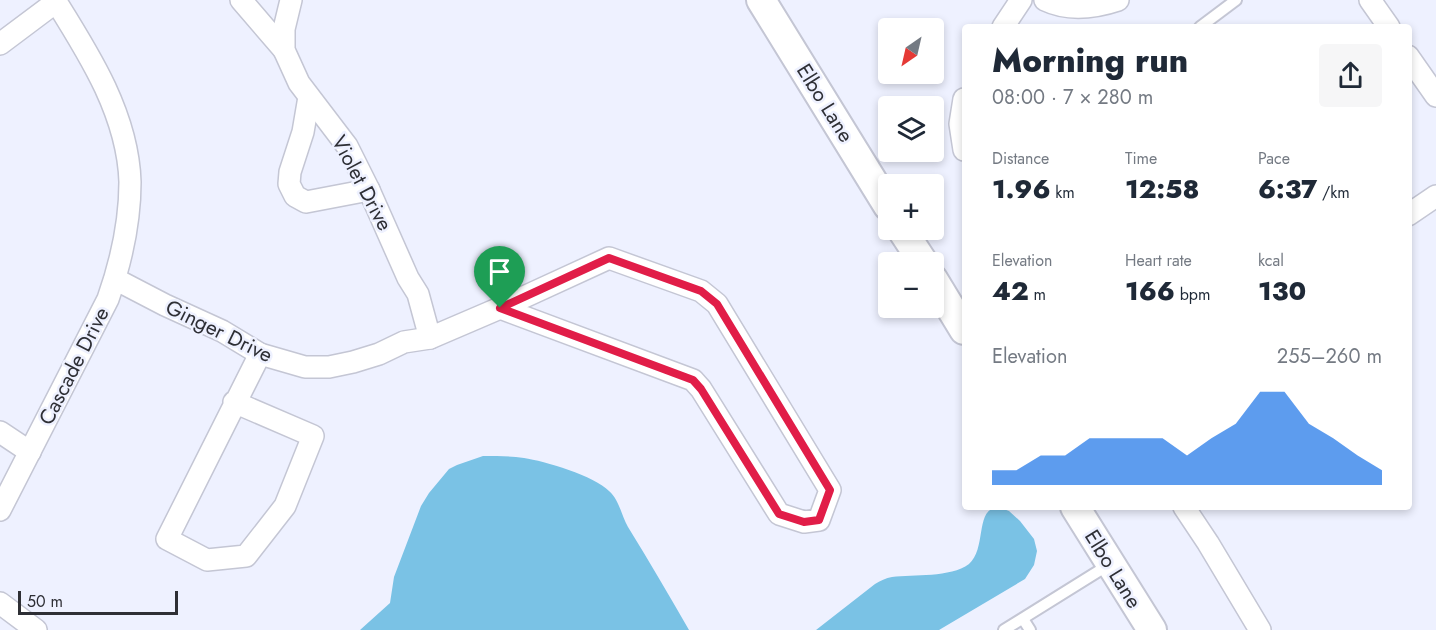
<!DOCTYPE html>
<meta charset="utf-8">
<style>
:root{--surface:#fff;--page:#f6f6f7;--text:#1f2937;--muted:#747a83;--accent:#1a73e8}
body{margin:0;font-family:Jost,sans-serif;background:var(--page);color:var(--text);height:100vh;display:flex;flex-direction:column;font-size:22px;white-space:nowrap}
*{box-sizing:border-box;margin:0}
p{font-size:20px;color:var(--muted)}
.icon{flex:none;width:33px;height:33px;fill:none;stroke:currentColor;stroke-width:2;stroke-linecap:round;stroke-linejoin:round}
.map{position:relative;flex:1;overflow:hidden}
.drawer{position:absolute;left:962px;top:24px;width:450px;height:486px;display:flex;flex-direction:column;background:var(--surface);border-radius:6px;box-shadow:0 3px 9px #0003}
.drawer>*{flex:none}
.needle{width:39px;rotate:214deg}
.controls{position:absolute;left:878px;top:18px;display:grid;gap:12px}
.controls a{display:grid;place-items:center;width:66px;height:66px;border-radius:6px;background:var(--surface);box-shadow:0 3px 9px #0003;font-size:30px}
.scale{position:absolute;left:18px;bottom:15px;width:160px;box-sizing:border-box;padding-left:6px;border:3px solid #2e2f35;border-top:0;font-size:16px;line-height:21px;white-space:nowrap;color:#2e2f35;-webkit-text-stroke:4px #eef1ff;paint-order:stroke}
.pin{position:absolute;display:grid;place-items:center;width:51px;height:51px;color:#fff;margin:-62px -26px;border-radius:50% 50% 50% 0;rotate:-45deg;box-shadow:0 0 6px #0007}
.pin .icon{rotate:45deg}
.round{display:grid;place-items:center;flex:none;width:63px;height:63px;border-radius:6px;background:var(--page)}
.overview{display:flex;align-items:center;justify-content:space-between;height:102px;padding:0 30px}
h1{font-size:33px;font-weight:800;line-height:45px}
.metrics{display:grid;grid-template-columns:repeat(3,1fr);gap:9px;height:102px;padding:6px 30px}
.metrics div{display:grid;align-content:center}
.metrics b{font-size:26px;font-weight:800}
.metrics small{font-size:16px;font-weight:400}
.metrics p{font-size:16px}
.chart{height:168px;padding:12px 30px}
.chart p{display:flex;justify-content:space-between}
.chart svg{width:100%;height:108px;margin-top:6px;fill:var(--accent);opacity:.7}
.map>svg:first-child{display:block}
.water{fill:#7ac2e5}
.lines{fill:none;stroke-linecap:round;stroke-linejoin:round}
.lane-casing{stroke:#c4c6d4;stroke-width:14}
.street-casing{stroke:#c4c6d4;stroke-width:24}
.secondary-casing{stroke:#c4c6d4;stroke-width:32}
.lane{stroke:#fff;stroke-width:10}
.street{stroke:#fff;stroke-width:21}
.secondary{stroke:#fff;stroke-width:28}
.route-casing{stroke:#fff;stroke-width:12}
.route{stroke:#e11d48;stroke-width:8}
.labels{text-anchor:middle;stroke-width:5;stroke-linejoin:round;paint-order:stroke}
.street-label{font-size:21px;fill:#2e2f35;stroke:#eef1ff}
</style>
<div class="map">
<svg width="1436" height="630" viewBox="0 0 1436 630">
<rect width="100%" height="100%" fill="#eef1ff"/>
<g class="water">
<path d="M 483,456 C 497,456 510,456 524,458 C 544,461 595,476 609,491 C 620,501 621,515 628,527 C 649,561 669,595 689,630 L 360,630 L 390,603 L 394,577 L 421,506 L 429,493 L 449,469 L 457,465 Z"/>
<path d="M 994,508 L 1001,508 L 1009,511 L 1020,521 L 1034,539 L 1037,551 L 1034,565 L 1025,579 L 939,630 L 816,630 L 875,584 C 880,581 886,578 892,577 C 914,574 950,578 969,564 C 986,549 976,513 994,508 Z"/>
</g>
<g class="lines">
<defs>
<g id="lane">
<path d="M 1200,27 L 1236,0"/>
<path d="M 1023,619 L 1030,630"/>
<path d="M 1004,630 L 1110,564"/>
</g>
<g id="street">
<path d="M 241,0 L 284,50"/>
<path d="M 291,0 L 284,29 L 284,50 L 299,83 L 347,146 L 369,190 L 408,278 L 418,294 L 430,338"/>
<path d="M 1045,0 C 1068,11 1094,8 1118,0"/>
<path d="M 1370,0 L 1389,27"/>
<path d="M 1003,27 L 1021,0"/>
<path d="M 0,44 L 56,2"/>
<path d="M 1408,56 L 1436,96"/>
<path d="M 309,97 L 303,132 L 290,172 L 289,184 L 295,196 L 306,202 L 369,190"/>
<path d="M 964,99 L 960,124 L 964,150"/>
<path d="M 1408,215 L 1436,196"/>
<path d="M 609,258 L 701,291 L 717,304 L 830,490 L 819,520 L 804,522 L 779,514 L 701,389 L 693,380 L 500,308 Z"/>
<path d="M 115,279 L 165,305 L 222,331 L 260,354 L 305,367 L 329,367 L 353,362 L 379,354 L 404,342 L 430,338 L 500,308"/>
<path d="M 234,402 L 313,436 L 285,506 L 246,556 L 207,560 L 167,539 L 260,354"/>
<path d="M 0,432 L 30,452"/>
<path d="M 1184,507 L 1208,543 L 1260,630"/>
<path d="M 0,510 L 108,299 C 121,262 130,221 130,182 C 128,115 89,54 55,0"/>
<path d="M 0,603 L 36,630"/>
</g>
<g id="secondary">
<path d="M 761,0 L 888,206"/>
<path d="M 902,230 L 923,262"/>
<path d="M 933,279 L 964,330"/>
<path d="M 1075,507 L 1152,630"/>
</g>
</defs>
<use href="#lane" class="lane-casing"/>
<use href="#street" class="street-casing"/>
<use href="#secondary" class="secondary-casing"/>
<use href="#lane" class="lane"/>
<use href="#street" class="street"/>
<use href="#secondary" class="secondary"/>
</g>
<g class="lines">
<defs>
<path id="route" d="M 609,258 L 701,291 L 717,304 L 830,490 L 819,520 L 804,522 L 779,514 L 701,389 L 693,380 L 500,308 Z"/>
</defs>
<use href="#route" class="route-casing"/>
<use href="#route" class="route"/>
</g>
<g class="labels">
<g class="street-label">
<text transform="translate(825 103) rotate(58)" y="7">Elbo Lane</text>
<text transform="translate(362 183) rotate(62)" y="7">Violet Drive</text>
<text transform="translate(219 331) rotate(26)" y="7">Ginger Drive</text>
<text transform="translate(74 366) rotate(-63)" y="7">Cascade Drive</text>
<text transform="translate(1113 569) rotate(58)" y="7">Elbo Lane</text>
</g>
</g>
</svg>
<div class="controls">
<a><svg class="needle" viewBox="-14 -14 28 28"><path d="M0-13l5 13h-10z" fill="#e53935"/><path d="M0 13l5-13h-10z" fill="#747a83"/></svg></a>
<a><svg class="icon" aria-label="layers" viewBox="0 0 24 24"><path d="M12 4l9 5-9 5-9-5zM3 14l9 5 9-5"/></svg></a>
<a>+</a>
<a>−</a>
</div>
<div class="scale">50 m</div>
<div class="pin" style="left:500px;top:308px;background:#1e9e55"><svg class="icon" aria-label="arrive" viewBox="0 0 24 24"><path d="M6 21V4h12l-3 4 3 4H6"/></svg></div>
<section class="drawer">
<div class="overview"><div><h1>Morning run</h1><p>08:00 · 7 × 280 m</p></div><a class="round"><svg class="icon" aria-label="share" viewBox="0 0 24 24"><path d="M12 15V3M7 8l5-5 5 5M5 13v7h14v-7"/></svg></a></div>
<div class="metrics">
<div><p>Distance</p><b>1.96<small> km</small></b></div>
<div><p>Time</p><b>12:58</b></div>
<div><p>Pace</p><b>6:37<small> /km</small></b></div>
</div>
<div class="metrics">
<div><p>Elevation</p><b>42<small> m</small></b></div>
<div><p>Heart rate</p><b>166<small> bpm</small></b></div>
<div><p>kcal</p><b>130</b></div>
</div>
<div class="chart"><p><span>Elevation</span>255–260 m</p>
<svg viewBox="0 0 160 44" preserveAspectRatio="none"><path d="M0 44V38L10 38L20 32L30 32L40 25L50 25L60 25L70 25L80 32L90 25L100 19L110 6L120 6L130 19L140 25L150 32L160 38V44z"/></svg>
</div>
</section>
</div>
